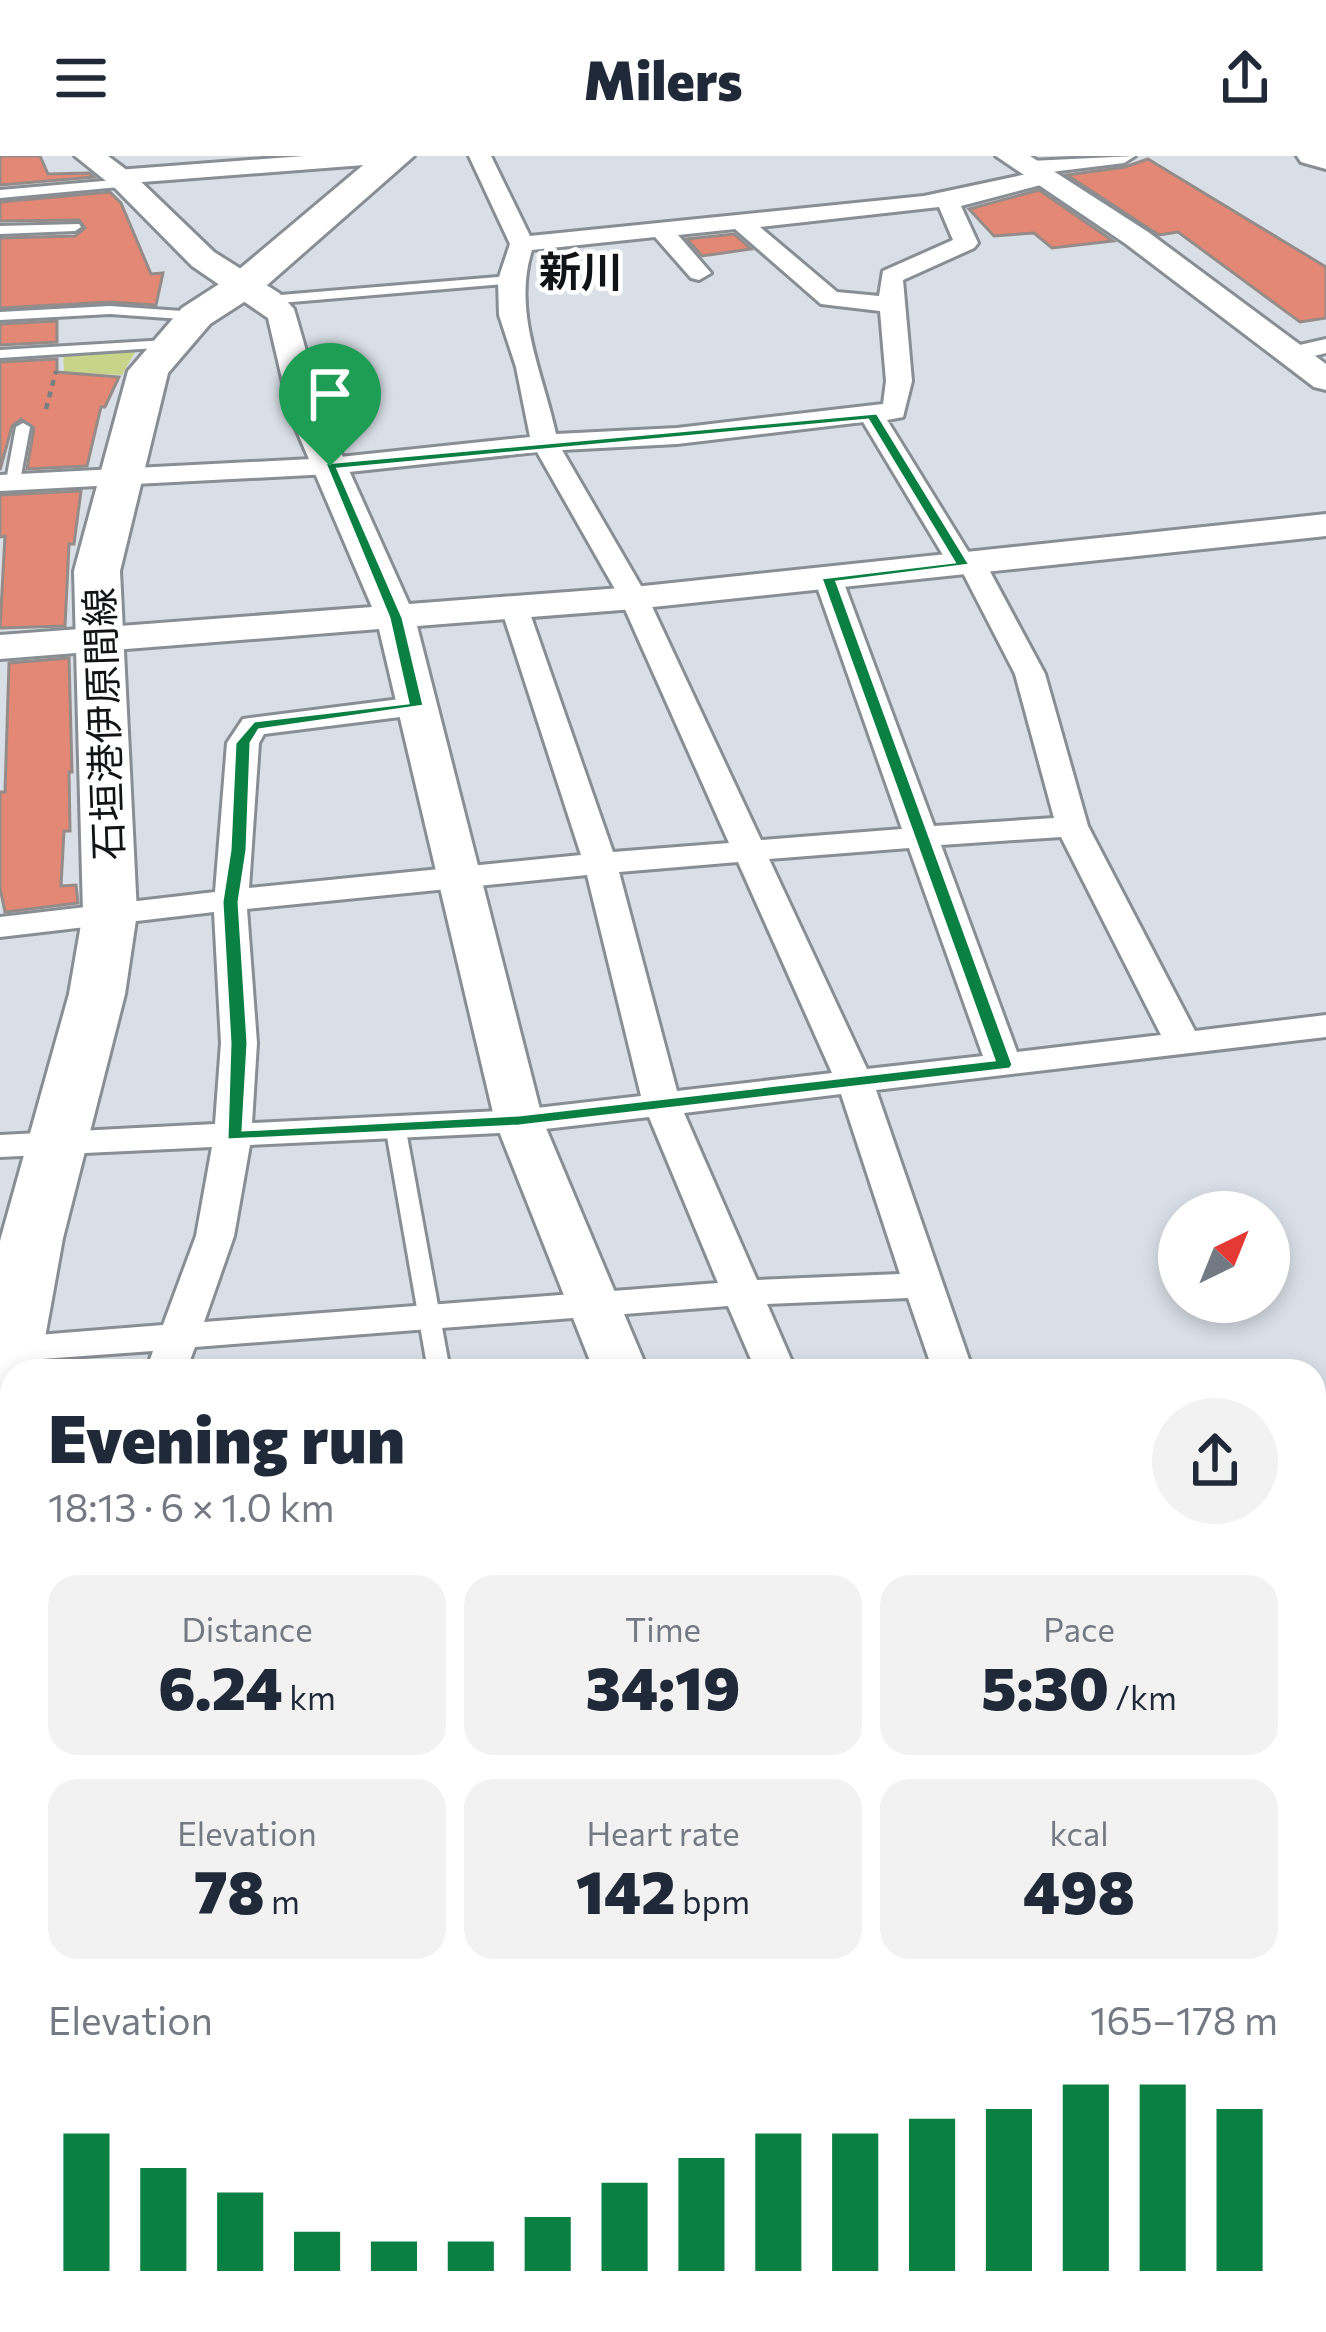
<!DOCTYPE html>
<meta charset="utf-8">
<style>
:root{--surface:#fff;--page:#f2f2f3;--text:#1f2937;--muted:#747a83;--accent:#0b8043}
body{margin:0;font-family:Commissioner,"Noto Sans JP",sans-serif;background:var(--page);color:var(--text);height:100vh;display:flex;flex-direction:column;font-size:45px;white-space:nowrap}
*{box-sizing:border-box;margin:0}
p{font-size:39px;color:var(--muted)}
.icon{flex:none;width:66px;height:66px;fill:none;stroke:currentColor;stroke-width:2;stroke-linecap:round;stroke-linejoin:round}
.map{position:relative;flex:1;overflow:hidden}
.drawer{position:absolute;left:0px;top:1203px;width:1326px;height:975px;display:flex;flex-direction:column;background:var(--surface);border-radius:36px 36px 0 0;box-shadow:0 6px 18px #0003}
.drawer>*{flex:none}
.needle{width:78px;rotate:43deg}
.tools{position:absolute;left:1158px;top:1035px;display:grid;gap:24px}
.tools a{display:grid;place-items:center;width:132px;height:132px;border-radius:50%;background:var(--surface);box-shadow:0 6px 18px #0003;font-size:60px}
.pin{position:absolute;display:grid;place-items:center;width:102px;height:102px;color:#fff;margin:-123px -51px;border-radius:50% 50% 50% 0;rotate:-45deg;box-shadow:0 0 12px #0007}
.pin .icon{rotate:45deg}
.round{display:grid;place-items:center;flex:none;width:126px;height:126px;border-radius:63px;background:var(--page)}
.overview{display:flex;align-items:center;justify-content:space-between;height:204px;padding:0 48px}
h1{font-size:66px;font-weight:800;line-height:90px}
.metrics{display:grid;grid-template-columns:repeat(3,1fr);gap:18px;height:204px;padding:12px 48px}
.metrics div{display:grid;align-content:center;border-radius:30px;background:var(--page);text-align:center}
.metrics b{font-size:60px;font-weight:800}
.metrics small{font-size:33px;font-weight:400}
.metrics p{font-size:33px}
.chart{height:336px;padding:24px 48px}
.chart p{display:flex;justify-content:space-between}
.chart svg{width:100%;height:216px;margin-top:12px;stroke:var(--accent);stroke-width:6}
header{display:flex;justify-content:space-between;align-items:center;height:156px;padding:0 48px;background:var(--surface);font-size:54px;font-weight:800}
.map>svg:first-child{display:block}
.green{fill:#c7d48a}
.building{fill:#e38874;stroke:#958c89;stroke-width:3}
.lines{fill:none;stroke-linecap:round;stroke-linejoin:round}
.service-casing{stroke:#878e94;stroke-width:6}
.minor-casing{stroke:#878e94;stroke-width:6}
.tertiary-casing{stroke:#878e94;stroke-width:6}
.primary-casing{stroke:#878e94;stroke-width:6}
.path{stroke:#797e83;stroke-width:4.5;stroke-dasharray:6 6;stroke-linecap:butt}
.service{fill:#fff;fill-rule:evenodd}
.minor{fill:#fff;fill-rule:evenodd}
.tertiary{fill:#fff;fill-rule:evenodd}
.primary{fill:#fff;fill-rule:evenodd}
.route{fill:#0b8043;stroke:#fff;stroke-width:3;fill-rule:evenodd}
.labels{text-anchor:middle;stroke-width:9;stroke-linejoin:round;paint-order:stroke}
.far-street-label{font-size:39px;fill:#111416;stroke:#fff}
.far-quarter-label{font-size:42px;font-weight:bold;fill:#111416;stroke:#fff}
</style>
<header><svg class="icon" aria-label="menu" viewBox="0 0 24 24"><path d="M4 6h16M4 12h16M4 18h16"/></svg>Milers<svg class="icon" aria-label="share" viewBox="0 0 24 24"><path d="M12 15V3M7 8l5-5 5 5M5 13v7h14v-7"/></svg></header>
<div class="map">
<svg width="1326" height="2176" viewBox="0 0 1326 2176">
<rect width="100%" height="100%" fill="#d8dfe6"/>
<path class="green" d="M 139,189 L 122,219 L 64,216 L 63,195 Z"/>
<g class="building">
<path d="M 0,0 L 40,0 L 48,18 L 89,17 L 94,21 L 0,29 Z"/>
<path d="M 1148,3 L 1326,111 L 1326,162 L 1300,166 L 1178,76 L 1159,79 L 1067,19 L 1125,11 Z"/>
<path d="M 1039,34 L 1113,85 L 1052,92 L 1034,77 L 994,80 L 969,53 Z"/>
<path d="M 110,36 L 121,47 L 151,118 L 163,117 L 156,149 L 110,146 L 0,152 L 0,82 L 75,80 L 85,72 L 79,64 L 0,65 L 0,46 Z"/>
<path d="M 734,78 L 751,93 L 702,100 L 687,83 Z"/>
<path d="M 57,165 L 57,186 L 0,189 L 0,168 Z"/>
<path d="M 57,203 L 57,216 L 119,221 L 105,251 L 101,251 L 87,310 L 27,313 L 34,272 L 21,263 L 12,270 L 0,314 L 0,206 Z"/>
<path d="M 81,335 L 74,388 L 69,388 L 65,470 L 0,472 L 5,380 L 0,381 L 0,339 Z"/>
<path d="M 69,502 L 72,616 L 69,616 L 70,675 L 64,675 L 61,730 L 76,729 L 78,747 L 5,756 L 0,732 L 0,636 L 5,636 L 9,507 Z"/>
</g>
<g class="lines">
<defs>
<g id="service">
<path d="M 126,23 L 132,27 L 130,30 L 0,42 L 0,34 Z"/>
<path d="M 79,68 L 81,71 L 75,75 L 0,78 L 0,70 Z"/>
<path d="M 510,120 L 516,124 L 515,127 L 268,148 L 261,144 L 268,140 Z"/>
<path d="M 110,150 L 196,156 L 203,160 L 196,164 L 110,158 L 0,164 L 0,156 Z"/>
<path d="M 167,184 L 174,188 L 172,191 L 0,202 L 0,194 Z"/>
<path d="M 23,267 L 30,271 L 20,325 L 13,329 L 6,325 L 16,271 Z"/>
<path d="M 395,963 L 405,969 L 450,1215 L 428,1215 L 385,969 Z"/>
<path d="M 1314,2020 L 1326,2026 L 1326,2063 L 1314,2057 Z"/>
<path d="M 779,2166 L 809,2166 L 812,2176 L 782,2176 Z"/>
</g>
<g id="minor">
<path d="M 304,0 L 401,0 L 390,7 L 117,28 L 106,21 L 117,14 Z"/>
<path d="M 469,0 L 491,0 L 530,80 L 924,40 L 1027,18 L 1019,12 L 1030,5 L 1135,0 L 1124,7 L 1051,16 L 1055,21 L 1052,26 L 961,50 L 978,87 L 974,92 L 903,124 L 912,225 L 903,261 L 887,264 L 971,400 L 986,408 L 1045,518 L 1088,670 L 1195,875 L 1326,859 L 1326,881 L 876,934 L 973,1215 L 933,1215 L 908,1142 L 767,1148 L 796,1215 L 756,1215 L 728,1150 L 195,1191 L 186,1215 L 146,1215 L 153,1195 L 0,1206 L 0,1182 L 163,1169 L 196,1080 L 212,991 L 0,1001 L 0,979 L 215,968 L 221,887 L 214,756 L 0,781 L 0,761 L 215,736 L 227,587 L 243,563 L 416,541 L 431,550 L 416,559 L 264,578 L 259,587 L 249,732 L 581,699 L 501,452 L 516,443 L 526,446 L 613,696 L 729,687 L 620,442 L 537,296 L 330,318 L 0,335 L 0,319 L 330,302 L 530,281 L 516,211 L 499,159 L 498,124 L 510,88 ZM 939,51 L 953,84 L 883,115 L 879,140 L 837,136 L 760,71 ZM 735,73 L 821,148 L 880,155 L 886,225 L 883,248 L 677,272 L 556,278 C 543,217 512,156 532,94 L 655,81 L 691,122 L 699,124 L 711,117 L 678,79 ZM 863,266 L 949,409 L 963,417 L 1015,518 L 1054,662 L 934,670 L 842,422 L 828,413 L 814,422 L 902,673 L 761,684 L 648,442 L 562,294 L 677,288 ZM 1061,681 L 1161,879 L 1017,896 L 941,689 ZM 909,692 L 983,900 L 867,913 L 769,703 ZM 738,706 L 832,917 L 677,935 L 619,716 ZM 587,719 L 641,940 L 519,954 L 252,967 L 257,887 L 247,753 ZM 841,938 L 900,1118 L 757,1124 L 684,957 ZM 649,961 L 718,1127 L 204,1166 L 234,1080 L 250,989 L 519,976 Z"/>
<path d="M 1326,183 L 1326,197 L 1291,206 L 1278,198 L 1282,193 Z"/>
<path d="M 12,2015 L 12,2059 L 0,2060 L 0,2016 Z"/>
<rect x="135" y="2166" width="56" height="10"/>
<path d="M 454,2166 L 510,2166 L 511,2176 L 455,2176 Z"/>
</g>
<g id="tertiary">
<path d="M 75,0 L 108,0 L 136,21 L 214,96 L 279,137 L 294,153 L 325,261 L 409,448 L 634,431 L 1326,358 L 1326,380 L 634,453 L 417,470 L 543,965 L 648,1215 L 594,1215 L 495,965 L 379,473 L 0,503 L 0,479 L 372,451 L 291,261 L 268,162 L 192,110 L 116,33 Z"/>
<path d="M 996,0 L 1030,0 L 1148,76 L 1326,208 L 1326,234 L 1314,231 L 1126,88 Z"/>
<path d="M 1297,0 L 1326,0 L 1326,13 L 1301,6 Z"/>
<path d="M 1326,1494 L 1326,1537 L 1314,1541 L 1314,1498 Z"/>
<path d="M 12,1642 L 12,1688 L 0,1689 L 0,1643 Z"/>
<path d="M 1030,2166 L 1104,2166 L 1108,2176 L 1034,2176 Z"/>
</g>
<path id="primary" d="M 374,0 L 414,0 L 258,137 L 210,168 L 168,217 L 120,415 L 137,757 L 125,838 L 63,1082 L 39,1215 L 12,1215 L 12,1262 L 0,1265 L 0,1085 L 69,838 L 83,757 L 74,415 L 128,215 L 182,152 L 230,121 Z"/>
</defs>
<use href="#service" class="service-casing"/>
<use href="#minor" class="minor-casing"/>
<use href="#tertiary" class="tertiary-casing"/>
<use href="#primary" class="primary-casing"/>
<path class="path" d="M 46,253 L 56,215"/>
<use href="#service" class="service"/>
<use href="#minor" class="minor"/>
<use href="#tertiary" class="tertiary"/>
<use href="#primary" class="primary"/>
</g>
<path class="route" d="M 877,257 L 970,409 L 837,426 L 1013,909 L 1010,913 L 519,970 L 227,984 L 230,887 L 222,746 L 230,694 L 235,587 L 254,565 L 408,547 L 389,462 L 325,307 ZM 868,264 L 954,406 L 821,422 L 994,904 L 519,959 L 243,974 L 248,887 L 239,746 L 247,694 L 251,587 L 259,574 L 424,550 L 403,462 L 338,313 Z"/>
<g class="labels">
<g class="far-street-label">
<text transform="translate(104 568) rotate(-92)" y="14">石垣港伊原間線</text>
</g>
<g class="far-quarter-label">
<text x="581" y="131">新川</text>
</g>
</g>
</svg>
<div class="tools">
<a><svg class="needle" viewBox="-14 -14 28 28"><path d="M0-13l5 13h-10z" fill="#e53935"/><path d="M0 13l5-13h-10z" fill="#747a83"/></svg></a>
</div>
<div class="pin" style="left:330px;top:310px;background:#1e9e55"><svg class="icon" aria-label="arrive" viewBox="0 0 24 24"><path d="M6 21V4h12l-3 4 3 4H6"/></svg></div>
<section class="drawer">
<div class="overview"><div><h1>Evening run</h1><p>18:13 · 6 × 1.0 km</p></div><a class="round"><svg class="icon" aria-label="share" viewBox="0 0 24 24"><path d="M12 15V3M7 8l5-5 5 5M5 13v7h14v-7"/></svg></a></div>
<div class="metrics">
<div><p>Distance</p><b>6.24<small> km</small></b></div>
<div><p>Time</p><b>34:19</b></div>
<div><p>Pace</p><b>5:30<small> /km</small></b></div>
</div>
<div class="metrics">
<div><p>Elevation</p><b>78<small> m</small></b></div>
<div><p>Heart rate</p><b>142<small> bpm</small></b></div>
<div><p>kcal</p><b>498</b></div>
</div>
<div class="chart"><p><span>Elevation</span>165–178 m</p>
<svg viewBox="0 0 160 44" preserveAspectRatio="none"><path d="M5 44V16M15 44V23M25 44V28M35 44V36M45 44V38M55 44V38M65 44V33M75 44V26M85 44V21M95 44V16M105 44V16M115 44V13M125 44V11M135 44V6M145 44V6M155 44V11"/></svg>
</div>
</section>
</div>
